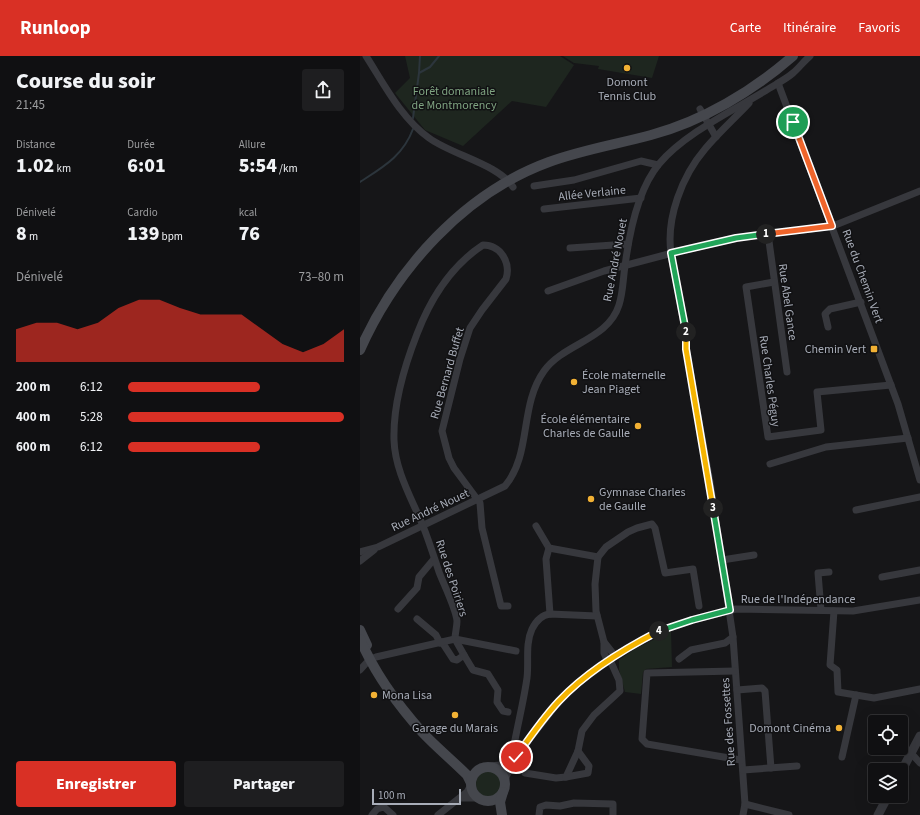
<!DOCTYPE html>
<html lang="fr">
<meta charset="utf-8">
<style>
:root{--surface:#101012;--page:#1e1e20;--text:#f1f3f6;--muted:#9c9d9f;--line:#303032;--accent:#d93025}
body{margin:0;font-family:"Source Sans 3",sans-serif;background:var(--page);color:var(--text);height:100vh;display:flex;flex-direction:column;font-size:15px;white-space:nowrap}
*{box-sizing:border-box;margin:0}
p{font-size:13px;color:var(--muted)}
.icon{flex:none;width:22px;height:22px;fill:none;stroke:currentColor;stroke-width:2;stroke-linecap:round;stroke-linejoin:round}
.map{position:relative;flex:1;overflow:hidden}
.drawer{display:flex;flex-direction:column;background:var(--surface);width:360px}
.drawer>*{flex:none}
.controls{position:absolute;left:508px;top:659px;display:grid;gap:8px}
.controls a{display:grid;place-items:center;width:40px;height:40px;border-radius:4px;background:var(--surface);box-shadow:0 4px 16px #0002,0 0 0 1px var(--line);font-size:20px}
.scale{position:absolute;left:12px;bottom:10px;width:89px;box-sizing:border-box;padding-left:4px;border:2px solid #a8adb8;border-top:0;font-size:11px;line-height:14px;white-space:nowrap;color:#a8adb8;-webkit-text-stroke:3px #111113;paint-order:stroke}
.pin{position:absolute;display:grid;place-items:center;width:34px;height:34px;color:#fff;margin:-17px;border:2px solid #fff;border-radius:50%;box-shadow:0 1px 4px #0007}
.km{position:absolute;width:20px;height:20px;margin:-10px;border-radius:50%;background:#222;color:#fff;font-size:11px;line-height:20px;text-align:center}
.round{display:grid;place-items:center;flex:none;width:42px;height:42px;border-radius:4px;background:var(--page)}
.headline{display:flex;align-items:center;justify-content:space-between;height:68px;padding:0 16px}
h1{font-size:22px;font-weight:800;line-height:30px}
.figures{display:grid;grid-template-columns:repeat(3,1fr);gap:6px;height:68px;padding:4px 16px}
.figures div{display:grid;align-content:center}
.figures b{font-size:20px;font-weight:800}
.figures small{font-size:11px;font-weight:400}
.figures p{font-size:11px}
.chart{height:112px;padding:8px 16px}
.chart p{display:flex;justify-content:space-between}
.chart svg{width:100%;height:72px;margin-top:4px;fill:var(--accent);opacity:.7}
.cta{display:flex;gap:8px;margin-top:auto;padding:8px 16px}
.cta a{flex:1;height:46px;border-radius:4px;background:var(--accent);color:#fff;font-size:16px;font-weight:800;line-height:46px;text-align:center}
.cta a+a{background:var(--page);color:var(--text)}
ul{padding:0 16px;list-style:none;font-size:13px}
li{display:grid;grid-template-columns:64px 48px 1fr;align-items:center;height:30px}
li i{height:10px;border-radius:5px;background:var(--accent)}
header{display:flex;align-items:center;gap:24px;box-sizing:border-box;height:56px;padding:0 20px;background:var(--accent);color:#fff}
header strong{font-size:19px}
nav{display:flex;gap:22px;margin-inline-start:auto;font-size:14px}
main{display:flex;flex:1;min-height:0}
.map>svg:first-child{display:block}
.green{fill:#1e261f}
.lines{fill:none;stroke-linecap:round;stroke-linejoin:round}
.stream{stroke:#2c353c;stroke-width:2}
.minor{stroke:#37383d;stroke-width:7}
.tertiary{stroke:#37383d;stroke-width:9}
.secondary{stroke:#45474d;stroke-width:10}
.split-1-casing{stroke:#fff;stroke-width:8}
.split-2-casing{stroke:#fff;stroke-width:8}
.split-3-casing{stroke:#fff;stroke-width:8}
.split-4-casing{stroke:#fff;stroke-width:8}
.split-5-casing{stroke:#fff;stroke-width:8}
.split-1{stroke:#f0652b;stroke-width:5}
.split-2{stroke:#22a559;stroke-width:5}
.split-3{stroke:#f5b400;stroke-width:5}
.split-4{stroke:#22a559;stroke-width:5}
.split-5{stroke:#f5b400;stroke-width:5}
.poi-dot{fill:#f2b134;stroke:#111113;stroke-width:1.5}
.labels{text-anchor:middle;stroke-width:3;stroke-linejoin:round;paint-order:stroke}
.poi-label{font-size:12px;fill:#a8adb8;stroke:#111113;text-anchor:end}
.park-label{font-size:12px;fill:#7fa381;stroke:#111113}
.street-label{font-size:12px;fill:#a8adb8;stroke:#111113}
</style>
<header>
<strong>Runloop</strong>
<nav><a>Carte</a><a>Itinéraire</a><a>Favoris</a></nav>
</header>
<main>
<section class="drawer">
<div class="headline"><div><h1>Course du soir</h1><p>21:45</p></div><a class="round"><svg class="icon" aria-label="share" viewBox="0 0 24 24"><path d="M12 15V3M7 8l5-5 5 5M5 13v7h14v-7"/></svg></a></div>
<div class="figures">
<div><p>Distance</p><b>1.02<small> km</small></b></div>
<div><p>Durée</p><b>6:01</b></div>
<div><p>Allure</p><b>5:54<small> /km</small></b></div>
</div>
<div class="figures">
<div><p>Dénivelé</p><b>8<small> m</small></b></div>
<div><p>Cardio</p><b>139<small> bpm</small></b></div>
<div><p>kcal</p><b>76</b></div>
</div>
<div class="chart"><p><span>Dénivelé</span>73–80 m</p>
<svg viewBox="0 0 160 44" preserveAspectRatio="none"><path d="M0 44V24L10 20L20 20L30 24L40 20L50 11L60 6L70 6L80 11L90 15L100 15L110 15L120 24L130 33L140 38L150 33L160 24V44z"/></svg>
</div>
<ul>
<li><b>200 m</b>6:12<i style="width:61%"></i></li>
<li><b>400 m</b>5:28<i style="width:100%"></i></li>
<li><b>600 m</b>6:12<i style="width:61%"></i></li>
</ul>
<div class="cta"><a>Enregistrer</a><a>Partager</a></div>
</section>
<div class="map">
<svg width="560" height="759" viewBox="0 0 560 759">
<rect width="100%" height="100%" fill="#161618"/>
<g class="green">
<path d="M 45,0 L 200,0 L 214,9 L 186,51 L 152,45 L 103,90 L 65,74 L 35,37 L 50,22 Z"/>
<path d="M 203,0 L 299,0 L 292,22 L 238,13 L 239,10 L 214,7 Z"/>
<path d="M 311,575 L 312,611 L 286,613 L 283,616 L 281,638 L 265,636 L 259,614 L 259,604 L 275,593 Z"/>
<circle cx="129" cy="728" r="13"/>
</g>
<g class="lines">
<g class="stream">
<path d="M 59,17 L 60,0"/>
<path d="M 53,62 L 59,17 L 70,11 L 79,0"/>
<path d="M 0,126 C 23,111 43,100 53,73"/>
</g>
<g class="minor">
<path d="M 6,0 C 24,28 41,62 69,82 C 92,99 138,108 153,131"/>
<path d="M 418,27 L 538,348 L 560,424"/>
<path d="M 340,53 L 356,81"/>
<path d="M 174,130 L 214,124 L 281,105 L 298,109"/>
<path d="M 184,153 L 281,142"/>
<path d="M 408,178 L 427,316"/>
<path d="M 210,192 L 268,188"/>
<path d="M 414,226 L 386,231 L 408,381 L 461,374 L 457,336 L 531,329"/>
<path d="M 188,235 L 244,215 L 316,196 L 376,182 L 473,170 L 560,135"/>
<path d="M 468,271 L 465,258 L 470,253 L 501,246"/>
<path d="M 410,408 L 466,391 L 548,382"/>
<path d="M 496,454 L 560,441"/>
<path d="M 176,470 L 189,492"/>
<path d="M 189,492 L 186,503 L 190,558"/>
<path d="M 189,492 L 238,501"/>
<path d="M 0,496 L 18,491 L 145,430 C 172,398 159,350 184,315 C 204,287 248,284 259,249 C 263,237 263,223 265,210 C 269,179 278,133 299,108 C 324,78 372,55 405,35 C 414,29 425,24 433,17 C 439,12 444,5 450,0"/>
<path d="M 362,504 L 394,499"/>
<path d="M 0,505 L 14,494"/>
<path d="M 522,521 L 560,514"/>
<path d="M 38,553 L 57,532 L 59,521 L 74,503"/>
<path d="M 461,554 L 458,517 L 469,516"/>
<path d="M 474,555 L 470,609 L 477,614 L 478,636 L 514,642 L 560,633"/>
<path d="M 57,563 L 76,579 L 80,587"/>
<path d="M 373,581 L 385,748 L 383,759"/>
<path d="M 95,583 C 95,577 97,571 97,565 C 96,553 84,529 79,516 C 74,501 69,485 63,470 C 52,443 35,415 34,384 C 33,349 44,311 57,278 C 70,244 91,210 123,189 C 141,189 151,207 146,223 L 122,254 L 110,272 L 100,303 L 82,375 L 89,402 L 94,412 L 120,447 L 122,472 L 141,550 L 148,550"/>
<path d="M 82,586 L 93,603 L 97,604 L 104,599 L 95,583"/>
<path d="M 244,586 L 236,555 L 235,528 L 238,501 L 246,491 L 268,476 L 277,472 L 292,468 L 295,472 L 305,517 L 333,513 L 339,550"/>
<path d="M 104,599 L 113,614 L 128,618 L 138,634 L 137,646 L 143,655 L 148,656"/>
<path d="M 319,603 L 331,594 L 365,587 L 373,581 L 350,426 L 326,293 C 325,260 316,229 311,197 C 306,162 322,120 345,93 C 358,77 375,62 389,47"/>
<path d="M 248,606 L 244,597 L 244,586 L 255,600"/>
<path d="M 0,614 L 10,603 L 16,601 L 95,583 L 156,595"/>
<path d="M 375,615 L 287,617 L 282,683 L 287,688 L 381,704"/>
<path d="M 377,634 L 402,632 L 405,635 L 411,712"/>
<path d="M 155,684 C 159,663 164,643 167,622 C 169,606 165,588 172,573 C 176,565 181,559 190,558 L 237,560"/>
<path d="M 551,697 L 560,707"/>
<path d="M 482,701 L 496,639"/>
<path d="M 130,710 L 140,709 L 153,704"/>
<path d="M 383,714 L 437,710"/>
<path d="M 165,717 L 196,722 L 206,721 L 218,695 L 222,675 L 234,659 L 260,635 L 259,624 L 250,604"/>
<path d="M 206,721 L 228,717 L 229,710 L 218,695"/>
<path d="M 145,724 L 153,704 L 200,644 L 221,625 L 259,597 L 300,575 L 332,564 L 376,553 L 493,555 L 560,544"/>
<path d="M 101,742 L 119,742"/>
<path d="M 385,748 L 429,759"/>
<path d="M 12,759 L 17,753 L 24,751 L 33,759"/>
<path d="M 78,759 L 107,736 L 111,729"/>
<path d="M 179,759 L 180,751 L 186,749 L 200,750 L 214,747 L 253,748 L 253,759"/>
</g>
<g class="tertiary">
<path d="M 541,716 L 560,680"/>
<path d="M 518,759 L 528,740"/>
</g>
<g class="secondary">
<path d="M 0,294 C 36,213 104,137 189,106 C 221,94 258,88 291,79 C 343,65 393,35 433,0"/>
<path d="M 0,574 L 7,589"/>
<path d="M 0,583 C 15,618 37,648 62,676 C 76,691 92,704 107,719 L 111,727"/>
<circle cx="128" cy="728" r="17"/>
<path d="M 142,759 L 140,746 L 143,736"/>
</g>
</g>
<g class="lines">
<defs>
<path id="split-1" d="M 406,178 L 472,170 L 433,66"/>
<path id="split-2" d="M 326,276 L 311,197 L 376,182 L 406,178"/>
<path id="split-3" d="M 326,276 L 326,293 L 353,452"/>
<path id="split-4" d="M 299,575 L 332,564 L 370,554 L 353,452"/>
<path id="split-5" d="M 156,701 C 170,681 183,662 199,645 C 226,616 264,593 299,575"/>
</defs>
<use href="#split-1" class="split-1-casing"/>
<use href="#split-2" class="split-2-casing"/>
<use href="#split-3" class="split-3-casing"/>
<use href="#split-4" class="split-4-casing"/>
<use href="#split-5" class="split-5-casing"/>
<use href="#split-1" class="split-1"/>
<use href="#split-2" class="split-2"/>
<use href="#split-3" class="split-3"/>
<use href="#split-4" class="split-4"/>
<use href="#split-5" class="split-5"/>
</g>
<g class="poi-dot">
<circle cx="267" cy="12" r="4"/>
<rect x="510" y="289" width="8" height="8" rx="2"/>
<circle cx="214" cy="326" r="4"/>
<circle cx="278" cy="370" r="4"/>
<circle cx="231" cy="443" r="4"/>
<circle cx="14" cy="639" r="4"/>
<circle cx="95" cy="659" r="4"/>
<circle cx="479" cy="672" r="4"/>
</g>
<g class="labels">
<g class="poi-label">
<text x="267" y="30" text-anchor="middle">Domont<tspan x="267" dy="14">Tennis Club</tspan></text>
<text x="506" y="297">Chemin Vert</text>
<text x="222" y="323" text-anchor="start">École maternelle<tspan x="222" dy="14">Jean Piaget</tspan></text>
<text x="270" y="367">École élémentaire<tspan x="270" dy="14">Charles de Gaulle</tspan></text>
<text x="239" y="440" text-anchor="start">Gymnase Charles<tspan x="239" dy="14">de Gaulle</tspan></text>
<text x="22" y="643" text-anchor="start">Mona Lisa</text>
<text x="95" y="676" text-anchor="middle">Garage du Marais</text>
<text x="471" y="676">Domont Cinéma</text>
</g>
<g class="park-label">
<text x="94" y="39">Forêt domaniale<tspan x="94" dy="14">de Montmorency</tspan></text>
</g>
<g class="street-label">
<text transform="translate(232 137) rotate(-6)" y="4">Allée Verlaine</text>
<text transform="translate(255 204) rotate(-79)" y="4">Rue André Nouet</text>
<text transform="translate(503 220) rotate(70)" y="4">Rue du Chemin Vert</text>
<text transform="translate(428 246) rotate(82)" y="4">Rue Abel Gance</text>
<text transform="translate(87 317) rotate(-74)" y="4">Rue Bernard Buffet</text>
<text transform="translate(410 325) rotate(82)" y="4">Rue Charles Péguy</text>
<text transform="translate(70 454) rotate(-25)" y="4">Rue André Nouet</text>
<text transform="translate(92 522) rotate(72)" y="4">Rue des Poiriers</text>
<text x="438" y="547">Rue de l'Indépendance</text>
<text transform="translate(368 666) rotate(-94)" y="4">Rue des Fossettes</text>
</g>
</g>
</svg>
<div class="controls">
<a><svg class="icon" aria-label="locate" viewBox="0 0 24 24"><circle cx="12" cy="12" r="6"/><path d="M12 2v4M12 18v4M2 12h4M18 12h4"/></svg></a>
<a><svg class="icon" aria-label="layers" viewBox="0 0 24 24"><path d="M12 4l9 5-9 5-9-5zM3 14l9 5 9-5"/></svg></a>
</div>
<div class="scale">100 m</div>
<div class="pin" style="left:433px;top:66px;background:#1e9e55"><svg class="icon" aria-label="arrive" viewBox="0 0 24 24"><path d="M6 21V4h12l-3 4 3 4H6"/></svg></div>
<div class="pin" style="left:156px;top:701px;background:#d93025"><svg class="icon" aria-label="check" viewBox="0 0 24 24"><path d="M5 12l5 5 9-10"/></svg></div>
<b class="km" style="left:406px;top:178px">1</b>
<b class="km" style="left:326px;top:276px">2</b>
<b class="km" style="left:353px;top:452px">3</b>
<b class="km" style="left:299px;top:575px">4</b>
</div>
</main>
